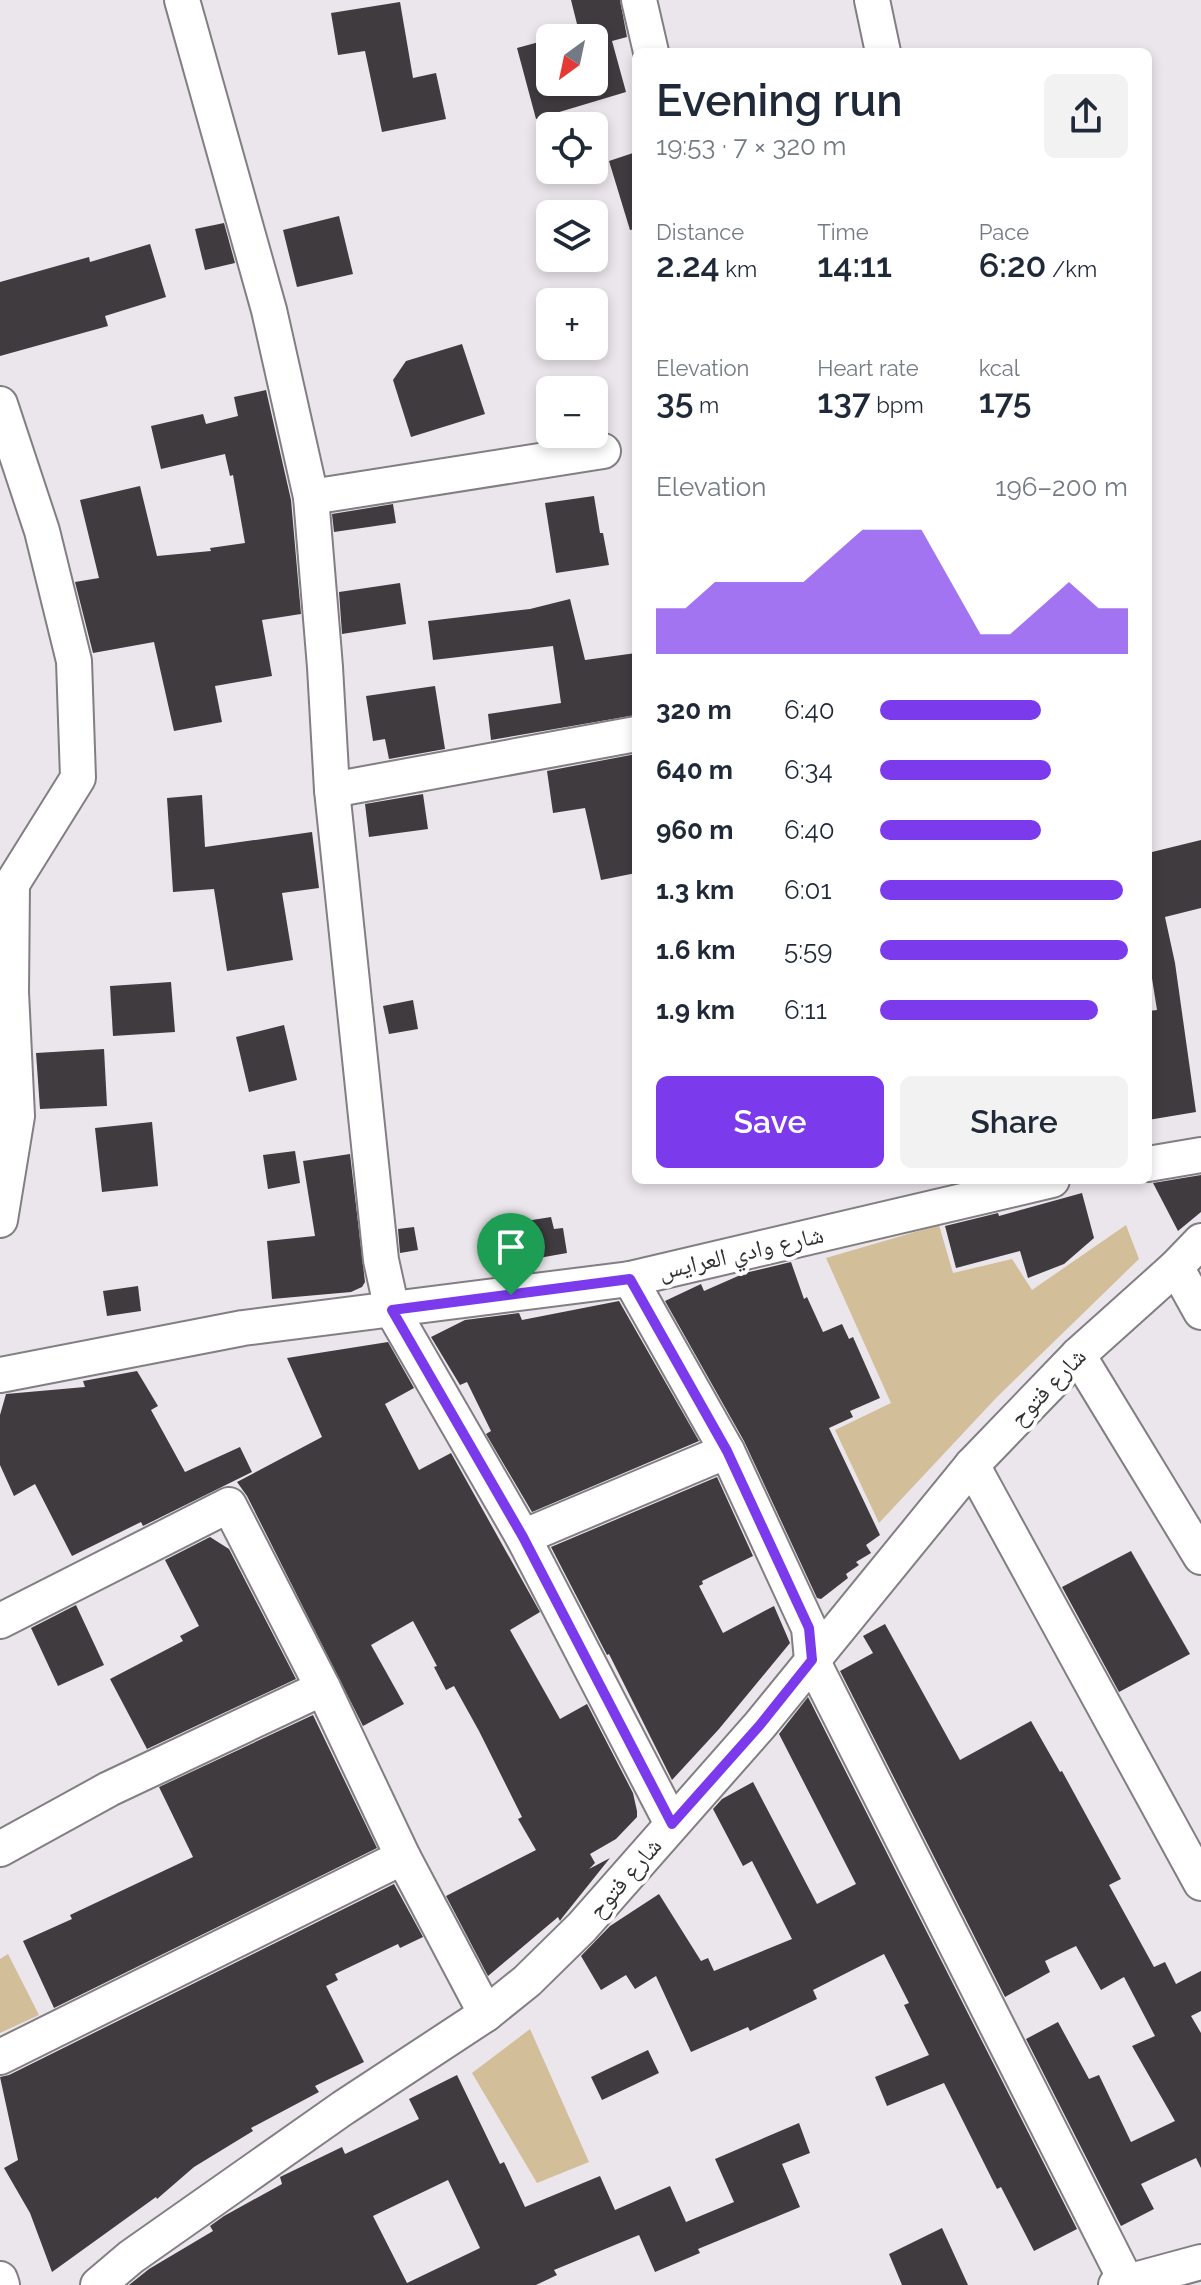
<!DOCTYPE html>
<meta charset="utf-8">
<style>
:root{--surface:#fff;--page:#f2f2f3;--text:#1f2937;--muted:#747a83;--accent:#7c3aed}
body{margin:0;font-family:Raleway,"Noto Naskh Arabic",sans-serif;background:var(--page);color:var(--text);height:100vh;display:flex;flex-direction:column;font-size:30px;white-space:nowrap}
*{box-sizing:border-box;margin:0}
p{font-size:26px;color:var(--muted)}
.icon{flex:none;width:44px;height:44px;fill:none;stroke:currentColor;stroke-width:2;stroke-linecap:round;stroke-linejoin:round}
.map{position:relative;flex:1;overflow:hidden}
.panel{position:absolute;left:632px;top:48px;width:520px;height:1136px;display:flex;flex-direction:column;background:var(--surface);border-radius:12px;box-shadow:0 4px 12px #0003}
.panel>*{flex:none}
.needle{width:52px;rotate:213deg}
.controls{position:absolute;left:536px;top:24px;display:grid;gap:16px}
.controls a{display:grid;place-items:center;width:72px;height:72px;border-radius:12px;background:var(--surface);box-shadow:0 4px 12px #0003;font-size:40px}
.pin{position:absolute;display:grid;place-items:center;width:68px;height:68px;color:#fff;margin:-82px -34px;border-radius:50% 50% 50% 0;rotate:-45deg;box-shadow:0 0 8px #0007}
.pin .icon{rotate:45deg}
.round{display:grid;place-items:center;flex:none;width:84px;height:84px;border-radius:12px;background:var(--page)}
.overview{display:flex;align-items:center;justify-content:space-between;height:136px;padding:0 24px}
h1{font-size:44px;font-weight:600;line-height:60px}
.figures{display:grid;grid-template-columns:repeat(3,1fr);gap:12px;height:136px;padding:8px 24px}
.figures div{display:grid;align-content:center}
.figures b{font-size:34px;font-weight:600}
.figures small{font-size:22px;font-weight:400}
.figures p{font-size:22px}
.chart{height:224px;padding:16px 24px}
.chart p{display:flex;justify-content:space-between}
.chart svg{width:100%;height:144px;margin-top:8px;fill:var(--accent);opacity:.7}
.primary-button{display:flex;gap:16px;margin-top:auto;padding:16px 24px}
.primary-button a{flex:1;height:92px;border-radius:12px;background:var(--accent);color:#fff;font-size:32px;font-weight:600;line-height:92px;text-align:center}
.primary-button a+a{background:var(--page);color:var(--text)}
ul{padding:0 24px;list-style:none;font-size:26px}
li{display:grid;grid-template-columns:128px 96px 1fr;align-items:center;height:60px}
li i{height:20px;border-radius:10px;background:var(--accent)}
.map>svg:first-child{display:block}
.green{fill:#d2be99}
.building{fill:#3f3b3f;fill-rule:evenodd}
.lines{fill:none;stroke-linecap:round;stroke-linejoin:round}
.minor-casing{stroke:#827e83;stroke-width:38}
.minor{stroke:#fff;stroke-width:34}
.route-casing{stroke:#fff;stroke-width:16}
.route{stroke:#7c3aed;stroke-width:10}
.labels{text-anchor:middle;stroke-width:8;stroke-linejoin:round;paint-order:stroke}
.street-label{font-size:24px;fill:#323032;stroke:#fff}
</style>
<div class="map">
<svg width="1201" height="2285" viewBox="0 0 1201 2285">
<rect width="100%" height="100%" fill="#ebe6eb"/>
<g class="green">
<path d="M 939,1225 L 953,1273 L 1012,1259 L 1032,1290 L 1126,1225 L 1139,1259 L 997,1397 L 879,1523 L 835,1430 L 891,1403 L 826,1258 Z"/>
<path d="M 8,1954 L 39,2015 L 0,2033 L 0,1959 Z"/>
<path d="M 530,2029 L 589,2162 L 537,2183 L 472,2073 Z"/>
</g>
<g class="building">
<path d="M 571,0 L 620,0 L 627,37 L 612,41 L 626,92 L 536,119 L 517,48 L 550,39 L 550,82 L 594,82 L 594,38 L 555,38 L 579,32 Z"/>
<path d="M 400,2 L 413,78 L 436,73 L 446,119 L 382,132 L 365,51 L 338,55 L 331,13 Z"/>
<path d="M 636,152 L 636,229 L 630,230 L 609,161 Z"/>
<path d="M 339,216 L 353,274 L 297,287 L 283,230 Z"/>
<path d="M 224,223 L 235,263 L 205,270 L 195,229 Z"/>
<path d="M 150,244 L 166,297 L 105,316 L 108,326 L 0,356 L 0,282 L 89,257 L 90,262 Z"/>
<path d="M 462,344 L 485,414 L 411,437 L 393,380 L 406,361 Z"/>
<path d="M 266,390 L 291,500 L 301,614 L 262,620 L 272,676 L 215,686 L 222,722 L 174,731 L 154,642 L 93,653 L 75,582 L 99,578 L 80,500 L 140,486 L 157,556 L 211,551 L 210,548 L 245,543 L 233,475 L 230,476 L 225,454 L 161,469 L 151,426 L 203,414 L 206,424 L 238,416 L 234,397 Z"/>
<path d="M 594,496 L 600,533 L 603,533 L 609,565 L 556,573 L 545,503 Z"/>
<path d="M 393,504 L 396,523 L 334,532 L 332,514 Z"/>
<path d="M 400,583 L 406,624 L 342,634 L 339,592 Z"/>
<path d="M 570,599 L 585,660 L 636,653 L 636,715 L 491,740 L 488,714 L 561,703 L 553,646 L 433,660 L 428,621 L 530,609 Z"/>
<path d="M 435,686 L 445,749 L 389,759 L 385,739 L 373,741 L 366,696 Z"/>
<path d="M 636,754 L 636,873 L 601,880 L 585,808 L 553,813 L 547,771 Z"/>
<path d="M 423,794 L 428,829 L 369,837 L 365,804 Z"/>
<path d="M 202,795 L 205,847 L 312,832 L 319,888 L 282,893 L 293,960 L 227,971 L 214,889 L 173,892 L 167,798 Z"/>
<path d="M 1201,840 L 1201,908 L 1165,917 L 1175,963 L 1196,1112 L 1148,1120 L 1148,1011 L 1157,1010 L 1148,953 L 1148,853 Z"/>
<path d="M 171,982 L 175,1032 L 113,1036 L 110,986 Z"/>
<path d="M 413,1000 L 418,1029 L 389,1034 L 383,1006 Z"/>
<path d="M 284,1025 L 297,1080 L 249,1092 L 236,1037 Z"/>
<path d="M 104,1049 L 107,1106 L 40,1109 L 36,1053 Z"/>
<path d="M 152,1122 L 158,1186 L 102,1192 L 95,1128 Z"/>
<path d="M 295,1151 L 300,1183 L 268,1189 L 263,1155 Z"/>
<path d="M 350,1154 L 365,1282 L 362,1287 L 351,1292 L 272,1299 L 267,1241 L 315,1236 L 303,1161 Z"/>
<path d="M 1201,1175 L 1201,1212 L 1178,1231 L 1153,1183 Z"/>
<path d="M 1082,1193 L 1094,1238 L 1064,1264 L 1028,1278 L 1020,1251 L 956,1268 L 945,1226 L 998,1213 L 999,1216 Z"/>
<path d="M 551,1217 L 554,1229 L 563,1228 L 567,1253 L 533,1259 L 526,1221 Z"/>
<path d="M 414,1227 L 418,1250 L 400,1253 L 398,1229 Z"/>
<path d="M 791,1262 L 804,1299 L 807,1297 L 823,1332 L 842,1324 L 849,1339 L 853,1337 L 880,1398 L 850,1411 L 853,1417 L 829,1428 L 880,1535 L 866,1545 L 871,1553 L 856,1562 L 859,1565 L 846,1574 L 848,1578 L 821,1599 L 817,1598 L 744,1441 L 665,1301 L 701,1284 L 704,1291 L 745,1273 Z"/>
<path d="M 138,1286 L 141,1311 L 107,1316 L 103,1291 Z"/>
<path d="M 619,1301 L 699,1441 L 532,1512 L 486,1434 L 491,1431 L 467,1382 L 460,1385 L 431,1337 L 465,1320 L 519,1313 L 522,1320 Z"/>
<path d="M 388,1342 L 414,1388 L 385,1404 L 419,1470 L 451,1453 L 540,1612 L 510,1630 L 560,1719 L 587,1704 L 633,1793 L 637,1811 L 637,1817 L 616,1839 L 590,1854 L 595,1863 L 589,1869 L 610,1858 L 562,1918 L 560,1921 L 558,1917 L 488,1976 L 446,1896 L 536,1850 L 518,1819 L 522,1817 L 479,1731 L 454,1686 L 446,1690 L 434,1667 L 437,1666 L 413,1621 L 371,1645 L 404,1704 L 363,1726 L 247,1496 L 237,1482 L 322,1437 L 287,1358 Z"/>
<path d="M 137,1371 L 158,1406 L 151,1410 L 185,1472 L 240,1447 L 252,1472 L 143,1526 L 141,1522 L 72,1556 L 35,1484 L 14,1496 L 0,1465 L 0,1415 L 6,1394 L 85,1387 L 83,1381 Z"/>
<path d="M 717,1477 L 753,1556 L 702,1581 L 703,1584 L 699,1586 L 723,1633 L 774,1606 L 790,1643 L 719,1729 L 672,1780 L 609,1654 L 607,1655 L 551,1547 Z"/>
<path d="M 210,1537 L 229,1549 L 296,1679 L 147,1749 L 110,1679 L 183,1641 L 180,1636 L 199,1626 L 165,1560 Z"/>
<path d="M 1131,1551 L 1190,1654 L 1119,1692 L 1062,1587 Z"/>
<path d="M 76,1605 L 104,1665 L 58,1686 L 31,1628 Z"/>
<path d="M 885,1624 L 960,1760 L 1031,1721 L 1060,1772 L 1062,1771 L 1121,1879 L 1109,1885 L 1154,1967 L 1165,1962 L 1176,1984 L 1201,1971 L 1201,2011 L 1191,2016 L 1201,2033 L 1201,2168 L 1196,2158 L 1141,2184 L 1154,2209 L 1121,2226 L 1026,2039 L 1058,2022 L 1089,2079 L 1099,2075 L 1131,2142 L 1175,2121 L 1132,2046 L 1155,2036 L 1124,1977 L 1101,1990 L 1076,1946 L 1045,1961 L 1050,1972 L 1005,1997 L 840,1671 L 873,1653 L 863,1636 Z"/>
<path d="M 808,1697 L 1077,2229 L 1034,2251 L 1001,2187 L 997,2189 L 944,2083 L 887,2106 L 875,2077 L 929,2055 L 904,2005 L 909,2003 L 884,1954 L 813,1990 L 817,1999 L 750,2031 L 748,2027 L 691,2052 L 656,1976 L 635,1989 L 626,1975 L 601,1990 L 581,1956 L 610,1926 L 659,1894 L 701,1961 L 708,1958 L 714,1971 L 792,1939 L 752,1861 L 743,1866 L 713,1809 L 722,1799 L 753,1782 L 817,1904 L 856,1884 L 779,1734 Z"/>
<path d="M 313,1715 L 377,1848 L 54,2008 L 23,1941 L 72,1919 L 70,1915 L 193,1857 L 159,1787 Z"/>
<path d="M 394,1884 L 423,1937 L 400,1948 L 398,1944 L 335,1974 L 338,1980 L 326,1986 L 364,2062 L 315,2086 L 319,2092 L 251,2128 L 253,2131 L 194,2167 L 157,2199 L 156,2197 L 52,2272 L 30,2213 L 4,2168 L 18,2160 L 0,2077 L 9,2075 Z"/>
<path d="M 648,2050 L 659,2073 L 602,2100 L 591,2077 Z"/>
<path d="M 457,2075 L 500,2164 L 504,2162 L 525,2207 L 600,2176 L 615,2210 L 670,2186 L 686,2222 L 734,2202 L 715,2159 L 799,2123 L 810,2153 L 782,2164 L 800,2207 L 698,2249 L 700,2253 L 655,2272 L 639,2235 L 554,2270 L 557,2275 L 536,2285 L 129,2285 L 149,2269 L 213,2231 L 210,2226 L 224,2216 L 282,2184 L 280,2177 L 342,2147 L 345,2154 L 419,2119 L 409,2099 ZM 448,2180 L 480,2248 L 407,2283 L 373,2216 Z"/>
<path d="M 942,2228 L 968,2285 L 902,2285 L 889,2254 Z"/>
</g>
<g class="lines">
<defs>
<g id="minor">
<path d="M 182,0 L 269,310 L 311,497 L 325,667 L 332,790 L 381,1260 L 392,1310 L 523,1537 L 672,1824"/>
<path d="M 639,0 L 651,52"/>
<path d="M 872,0 L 883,52"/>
<path d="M 0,404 L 42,531 L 74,661 L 78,778 L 12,884 L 11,992 L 17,1116 L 0,1220"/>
<path d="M 311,497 L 603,451"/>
<path d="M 332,790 L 636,734"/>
<path d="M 1148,1164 L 1201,1155"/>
<path d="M 1176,1267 L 1201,1312"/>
<path d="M 630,1279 L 727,1451 L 809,1628 L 812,1660 L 1128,2285"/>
<path d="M 1078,1355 L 1201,1557"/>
<path d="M 0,1375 L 243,1328 L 630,1279 L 1052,1180"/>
<path d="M 972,1465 L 1201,1883"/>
<path d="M 523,1537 L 727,1451"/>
<path d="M 0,1621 L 229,1505 L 323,1688 L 403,1857 L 486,2014"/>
<path d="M 0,1849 L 109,1789 L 323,1688"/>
<path d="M 0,2057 L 403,1857"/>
<path d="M 0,2279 L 2,2285"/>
<path d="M 98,2285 L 131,2257 L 343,2108 L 486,2014 L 527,1981 L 582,1927 L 760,1725 L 972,1465 L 1078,1355 L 1176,1267 L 1201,1241"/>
<path d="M 1116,2285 L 1201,2262"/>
</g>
</defs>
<use href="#minor" class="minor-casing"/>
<use href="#minor" class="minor"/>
</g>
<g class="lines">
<defs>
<path id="route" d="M 630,1279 L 727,1451 L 809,1628 L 812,1660 L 760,1725 L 672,1824 L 523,1537 L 392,1310 Z"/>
</defs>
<use href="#route" class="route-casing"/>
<use href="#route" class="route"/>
</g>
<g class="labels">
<g class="street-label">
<text transform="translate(741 1253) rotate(-13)" y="8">شارع وادي العرايس</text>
<text transform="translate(1048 1387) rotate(-46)" y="8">شارع فتوح</text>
<text transform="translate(625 1878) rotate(-49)" y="8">شارع فتوح</text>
</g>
</g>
</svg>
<div class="controls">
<a><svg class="needle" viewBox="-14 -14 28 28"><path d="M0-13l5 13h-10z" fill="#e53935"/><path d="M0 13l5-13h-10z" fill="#747a83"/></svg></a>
<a><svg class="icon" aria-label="locate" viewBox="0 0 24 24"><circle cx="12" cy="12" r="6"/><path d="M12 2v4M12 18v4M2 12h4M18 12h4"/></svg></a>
<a><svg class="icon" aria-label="layers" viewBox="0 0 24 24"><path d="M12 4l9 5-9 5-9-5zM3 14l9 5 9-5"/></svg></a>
<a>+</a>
<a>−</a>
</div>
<div class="pin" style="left:511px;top:1295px;background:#1e9e55"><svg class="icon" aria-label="arrive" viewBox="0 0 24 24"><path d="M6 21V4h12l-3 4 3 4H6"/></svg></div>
<section class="panel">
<div class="overview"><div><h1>Evening run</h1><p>19:53 · 7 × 320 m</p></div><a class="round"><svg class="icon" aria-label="share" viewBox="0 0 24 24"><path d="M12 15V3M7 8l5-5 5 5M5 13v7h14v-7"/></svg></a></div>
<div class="figures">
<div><p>Distance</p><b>2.24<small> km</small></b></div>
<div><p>Time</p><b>14:11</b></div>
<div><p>Pace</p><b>6:20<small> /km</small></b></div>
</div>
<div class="figures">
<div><p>Elevation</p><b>35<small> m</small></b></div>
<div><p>Heart rate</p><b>137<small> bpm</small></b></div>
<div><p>kcal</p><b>175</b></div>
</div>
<div class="chart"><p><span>Elevation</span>196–200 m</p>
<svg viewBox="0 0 160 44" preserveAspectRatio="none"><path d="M0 44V30L10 30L20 22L30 22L40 22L50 22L60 14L70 6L80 6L90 6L100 22L110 38L120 38L130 30L140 22L150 30L160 30V44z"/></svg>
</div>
<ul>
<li><b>320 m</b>6:40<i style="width:65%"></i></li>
<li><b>640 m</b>6:34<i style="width:69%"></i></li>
<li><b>960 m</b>6:40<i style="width:65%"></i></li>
<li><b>1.3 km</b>6:01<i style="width:98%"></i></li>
<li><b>1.6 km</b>5:59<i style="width:100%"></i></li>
<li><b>1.9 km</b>6:11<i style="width:88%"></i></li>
</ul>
<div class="primary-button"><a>Save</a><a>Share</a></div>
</section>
</div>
